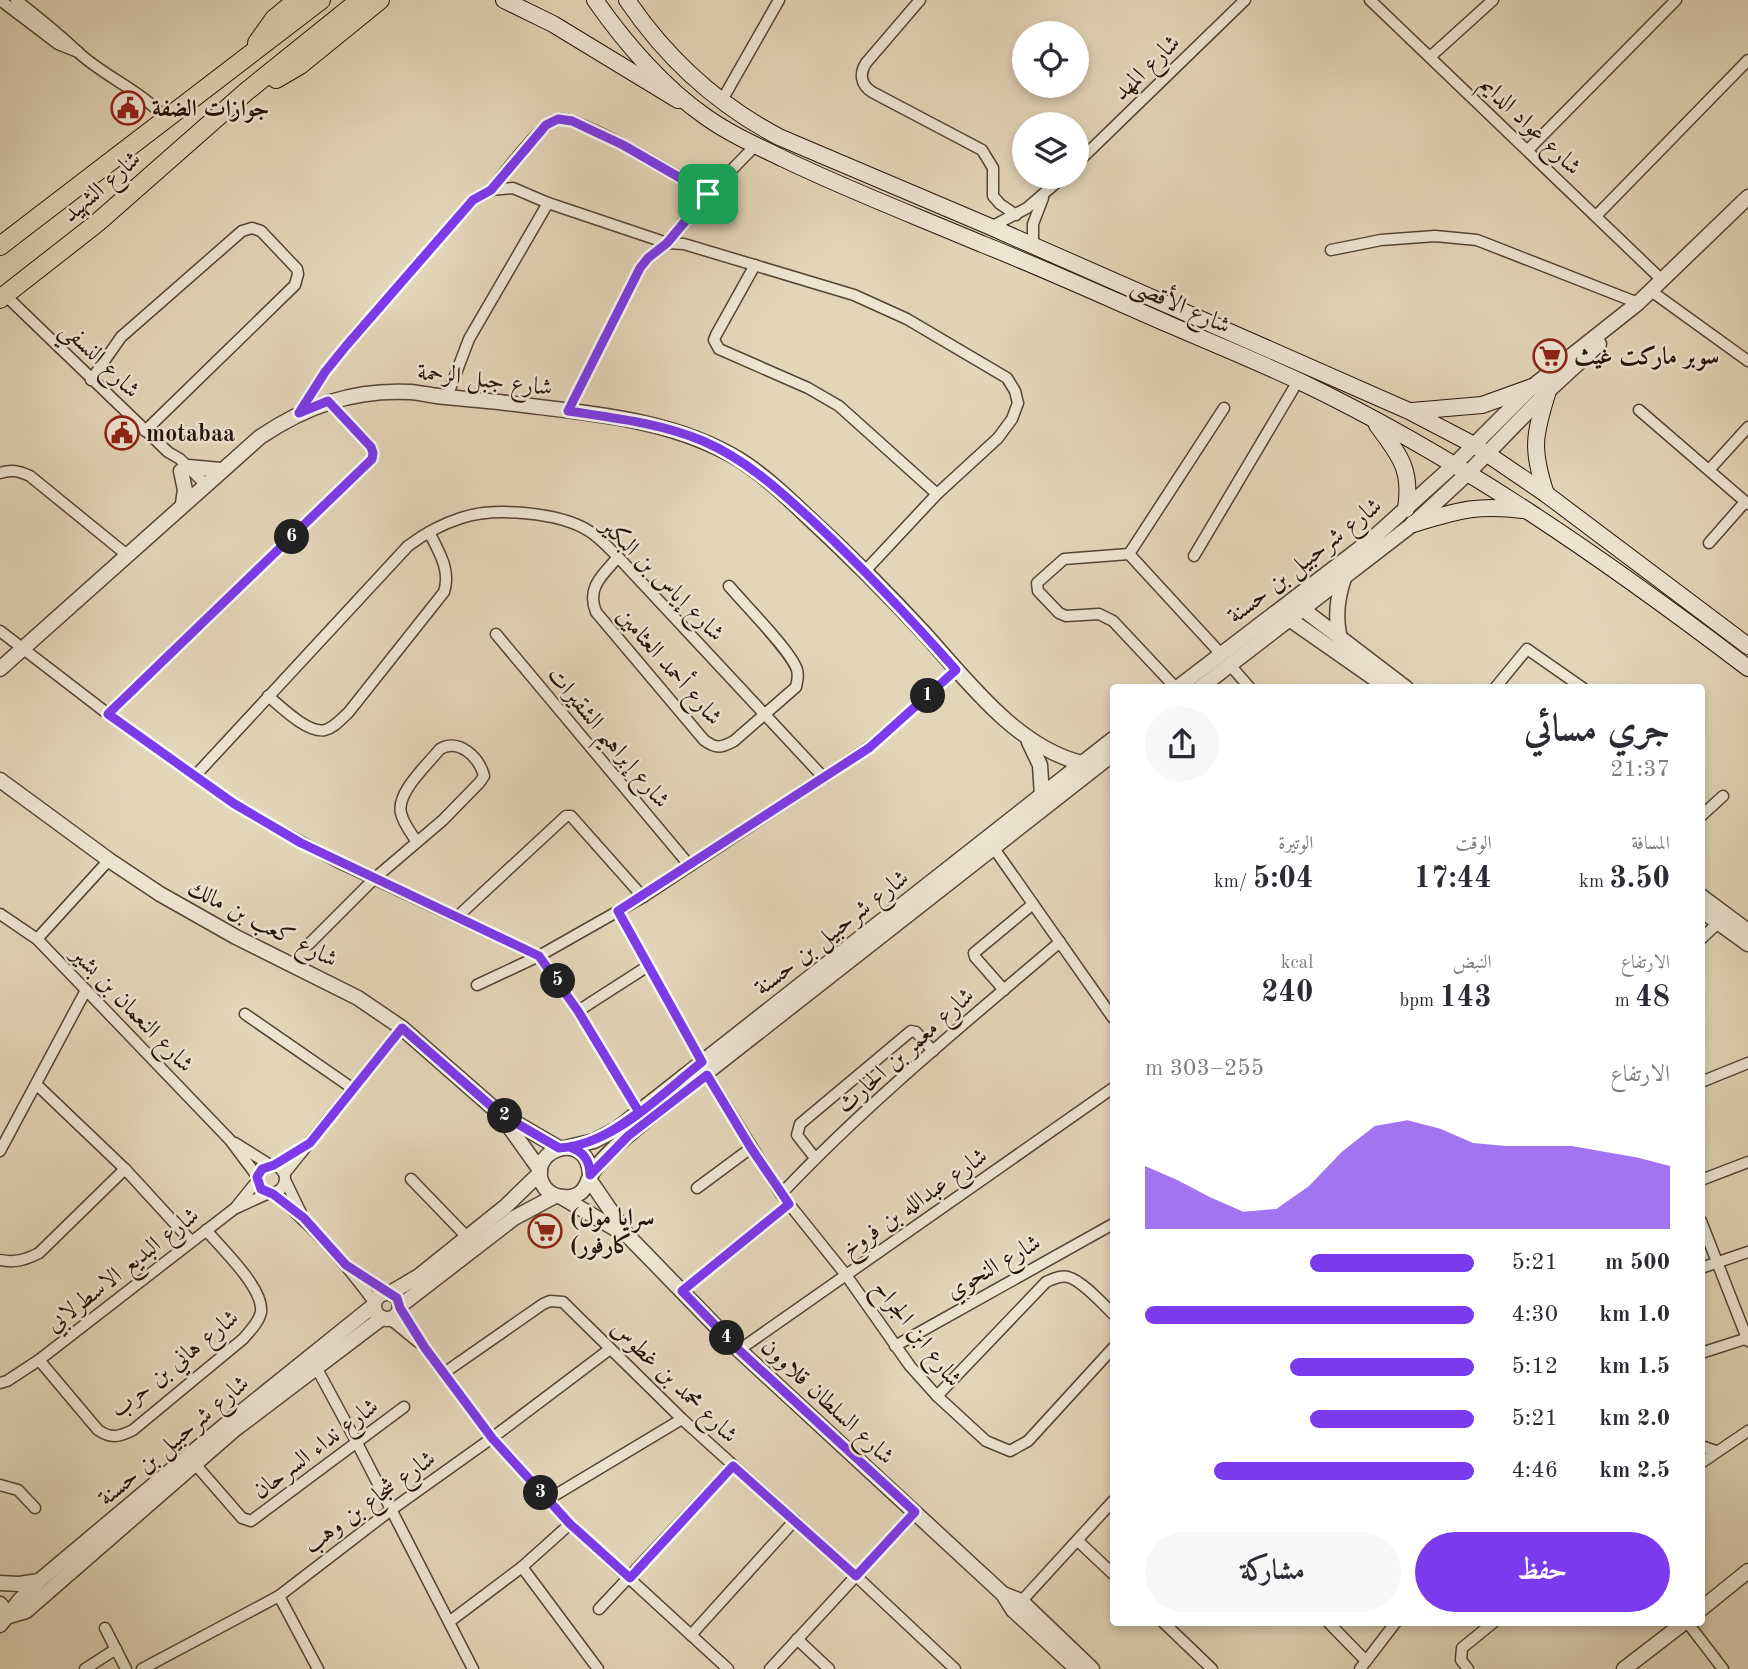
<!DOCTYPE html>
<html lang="ar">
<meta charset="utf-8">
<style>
:root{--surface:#fff;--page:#f7f7f7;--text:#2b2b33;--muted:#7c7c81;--accent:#7c3aed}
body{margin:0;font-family:"Old Standard TT",Amiri,serif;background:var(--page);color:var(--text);direction:rtl;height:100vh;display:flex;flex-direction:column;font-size:26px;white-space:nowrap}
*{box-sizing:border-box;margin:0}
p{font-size:23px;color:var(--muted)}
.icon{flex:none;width:38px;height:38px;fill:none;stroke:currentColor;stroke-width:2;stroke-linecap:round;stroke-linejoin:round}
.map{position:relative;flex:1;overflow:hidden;direction:ltr}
.drawer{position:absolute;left:1110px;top:684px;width:595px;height:942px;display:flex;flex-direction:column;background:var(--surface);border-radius:7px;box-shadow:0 4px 10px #0003;direction:rtl}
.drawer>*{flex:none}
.tools{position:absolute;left:1012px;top:21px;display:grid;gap:14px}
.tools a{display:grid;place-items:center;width:77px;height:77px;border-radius:50%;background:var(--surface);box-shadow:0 4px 10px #0003;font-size:35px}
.pin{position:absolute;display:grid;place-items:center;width:60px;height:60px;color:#fff;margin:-30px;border-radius:14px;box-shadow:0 4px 10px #0006}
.km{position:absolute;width:35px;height:35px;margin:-18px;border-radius:50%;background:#222;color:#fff;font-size:19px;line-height:35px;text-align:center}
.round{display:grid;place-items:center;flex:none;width:74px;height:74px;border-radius:37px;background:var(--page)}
.head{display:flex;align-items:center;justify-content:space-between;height:119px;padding:0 35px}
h1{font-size:38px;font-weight:600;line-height:52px}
.figures{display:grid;grid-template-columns:repeat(3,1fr);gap:10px;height:119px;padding:7px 35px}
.figures div{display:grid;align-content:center}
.figures b{font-size:30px;font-weight:600}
.figures small{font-size:19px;font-weight:400}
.figures p{font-size:19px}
.chart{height:196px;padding:14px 35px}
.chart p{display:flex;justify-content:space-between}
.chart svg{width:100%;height:126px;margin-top:7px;fill:var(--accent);opacity:.7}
.action{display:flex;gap:14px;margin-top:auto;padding:14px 35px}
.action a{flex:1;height:80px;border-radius:42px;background:var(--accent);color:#fff;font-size:28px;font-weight:600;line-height:80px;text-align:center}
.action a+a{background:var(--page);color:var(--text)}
ul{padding:0 35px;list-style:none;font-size:23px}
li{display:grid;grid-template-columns:112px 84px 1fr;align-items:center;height:52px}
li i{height:18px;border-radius:9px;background:var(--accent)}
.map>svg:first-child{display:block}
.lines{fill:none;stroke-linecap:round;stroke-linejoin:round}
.minor-casing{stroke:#554434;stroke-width:13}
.tertiary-casing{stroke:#554434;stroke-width:17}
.secondary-casing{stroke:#261408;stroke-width:18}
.trunk-casing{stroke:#261408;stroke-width:20}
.minor{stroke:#ede4d1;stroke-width:10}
.tertiary{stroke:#ede4d1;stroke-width:14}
.secondary{stroke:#ede4d1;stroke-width:16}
.trunk{stroke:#e3d5b8;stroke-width:18}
.route-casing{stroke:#fff;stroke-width:14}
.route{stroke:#7c3aed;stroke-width:9}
.labels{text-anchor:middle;stroke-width:5;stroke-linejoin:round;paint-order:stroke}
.street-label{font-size:24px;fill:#261408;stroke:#ede4d1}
.poi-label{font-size:24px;font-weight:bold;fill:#261408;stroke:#ede4d1;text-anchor:start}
</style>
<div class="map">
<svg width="1748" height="1669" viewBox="0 0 1748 1669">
<rect width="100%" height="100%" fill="#e3d5b8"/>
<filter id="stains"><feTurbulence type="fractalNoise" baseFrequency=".00286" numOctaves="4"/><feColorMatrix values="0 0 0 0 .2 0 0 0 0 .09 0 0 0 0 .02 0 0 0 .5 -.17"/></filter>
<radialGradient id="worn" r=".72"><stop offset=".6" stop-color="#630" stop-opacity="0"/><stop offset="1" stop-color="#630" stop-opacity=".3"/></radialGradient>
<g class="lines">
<defs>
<g id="minor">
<path d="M 0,0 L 58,44 L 78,52"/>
<path d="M 16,0 C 38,17 59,34 79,53 C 105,77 142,91 166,119"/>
<path d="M 920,0 L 866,63 C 859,74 861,85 872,92 L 982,150 L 993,168 L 993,196 L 1000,204 L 1016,215"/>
<path d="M 1370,0 L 1662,280"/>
<path d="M 1430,57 L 1493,0"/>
<path d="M 721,102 L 779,0"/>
<path d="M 1528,150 L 1676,0"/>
<path d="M 1076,164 L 1245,0"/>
<path d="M 491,190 C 503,175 542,122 558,119 C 579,115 684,180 708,194"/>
<path d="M 1596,216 L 1748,60"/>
<path d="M 991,227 L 1027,208 L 1063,177"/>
<path d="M 1033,246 L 1033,224 L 1043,198"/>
<path d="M 1331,250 L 1381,240 L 1435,236 L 1477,240 L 1638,303"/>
<path d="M 755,265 L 716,335 L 714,340 L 719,349 L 808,388 L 839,406 L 937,494"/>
<path d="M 1651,291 L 1748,361"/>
<path d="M 5,295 L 168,452 L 180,459 L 205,484"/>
<path d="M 91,380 L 121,337 L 242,231 L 252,228 L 261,231 L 297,269 L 298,274 L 295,285 L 145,431"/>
<path d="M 447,397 L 469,339 L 548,203"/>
<path d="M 1639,410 L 1748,504"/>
<path d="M 568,411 L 640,268 L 648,258 L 667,243 L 684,244 L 854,295 L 907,319 L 1007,378 L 1015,391 L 1018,403 L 1012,419 L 998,438 L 937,494 L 865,571"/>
<path d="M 299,413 L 325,372 L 346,346 L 473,200 L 491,190 L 513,188 L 548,203 L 667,243 L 708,194 L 756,145"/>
<path d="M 1709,470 L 1748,427"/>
<path d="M 0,473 C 11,469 19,471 30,476 L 127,555"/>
<path d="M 1709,543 L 1745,502"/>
<path d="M 1129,554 L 1224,408"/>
<path d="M 1194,556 L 1298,381"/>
<path d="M 618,557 C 603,575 586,587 596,612 L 704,740 C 716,749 721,748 734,741 L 796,687 C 797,681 799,677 797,670 C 792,652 744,604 729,586"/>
<path d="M 0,631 L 108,714 L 233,803 L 268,824 L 338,862 L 539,956 L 578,1011 L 639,1112"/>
<path d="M 496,634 L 690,866"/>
<path d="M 1230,665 L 1250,688"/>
<path d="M 1176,688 L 1113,621 L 1099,614 L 1066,616 L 1059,613 L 1038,591 L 1037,583 L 1064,559 L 1129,554 L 1221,654"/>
<path d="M 1495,688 L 1527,649 L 1583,688"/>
<path d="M 268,696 C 280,706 308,734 325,730 C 334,728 341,719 348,713 L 444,592 C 451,570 439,552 429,532"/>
<path d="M 108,714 L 372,459 L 373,453 L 371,447 L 328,401"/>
<path d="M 195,776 L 408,546 C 424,534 442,524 461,518 C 494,507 559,512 589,531 C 600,538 609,548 618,557 L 824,778"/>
<path d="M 1701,816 L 1723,796"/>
<path d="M 993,847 L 1113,1018"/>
<path d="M 618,911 L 702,1062"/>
<path d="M 0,914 L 37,939 L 230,1140 L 257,1176"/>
<path d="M 457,917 L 566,816 L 571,816 L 643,897"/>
<path d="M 37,939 L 109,860"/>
<path d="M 1701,939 L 1719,922"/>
<path d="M 309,944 L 375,878 L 443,820 L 480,782 L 484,776 C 479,757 459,738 440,749 C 427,765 396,793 401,813 C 403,823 411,833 417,842"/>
<path d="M 477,985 L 539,956 L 643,897 L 868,748 L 956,670"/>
<path d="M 1004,990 L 975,957 L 974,953 L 1033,904"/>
<path d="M 578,1011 L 648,966"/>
<path d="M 245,1014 L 352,1088"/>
<path d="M 707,1075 L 781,1194 L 846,1275 L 910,1366 L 937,1396 L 986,1441 L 1010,1451 L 1028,1441 L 1113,1348"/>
<path d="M 1701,1082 L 1748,1063"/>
<path d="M 37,1085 L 125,1169 L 191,1241"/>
<path d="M 235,1143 L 270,1165"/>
<path d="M 0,1151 L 86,990"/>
<path d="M 815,1158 L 797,1135 L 800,1124 L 911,1031 L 916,1032 L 933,1051"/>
<circle cx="271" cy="1179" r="14"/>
<path d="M 274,1165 L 302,1148"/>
<path d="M 285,1173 L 402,1028"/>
<path d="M 411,1179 L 467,1237"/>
<path d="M 1701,1180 L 1748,1162"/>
<path d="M 286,1182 L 301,1213"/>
<path d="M 697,1188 L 751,1148"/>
<path d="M 273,1193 C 312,1225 344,1261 374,1302"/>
<path d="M 781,1194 C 867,1103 965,1023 1060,942"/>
<path d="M 236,1207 L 257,1181"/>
<path d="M 1701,1221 L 1748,1341"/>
<path d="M 0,1260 C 15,1263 25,1260 39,1253 L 125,1169"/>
<path d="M 1701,1268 L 1748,1252"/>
<path d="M 354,1270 L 386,1292"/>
<path d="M 682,1291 L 789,1204"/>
<path d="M 400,1308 L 425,1348 L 492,1438 L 570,1524 L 728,1669"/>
<path d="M 390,1319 L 418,1342"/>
<path d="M 895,1346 L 1113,1224"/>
<path d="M 739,1350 L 1113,1088"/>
<path d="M 1701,1353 L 1748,1338"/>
<path d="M 39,1360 L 98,1430 C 111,1439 119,1437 133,1430 L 243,1339 C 250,1331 259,1322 261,1312 C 264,1288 221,1248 206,1230"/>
<path d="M 316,1367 L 356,1441 L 473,1669"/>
<path d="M 444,1373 L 543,1304 L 550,1301 L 563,1302 L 682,1419 L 856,1576 L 955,1669"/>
<path d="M 0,1383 L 7,1381 L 39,1360 L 234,1209 L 269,1193"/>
<path d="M 937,1396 L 1046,1282 C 1053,1279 1061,1275 1068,1277 C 1081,1280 1103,1304 1113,1314"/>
<path d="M 1701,1446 L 1716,1451"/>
<path d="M 1701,1463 L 1748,1431"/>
<path d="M 195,1464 L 242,1518 L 251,1521 L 404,1407"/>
<path d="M 0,1485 L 18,1490 L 35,1508"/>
<path d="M 547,1500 L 682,1419"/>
<path d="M 1078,1541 L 1113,1574"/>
<path d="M 522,1567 L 598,1669"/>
<path d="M 279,1596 L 318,1669"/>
<path d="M 1018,1605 L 1113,1501"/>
<path d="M 599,1609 L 733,1466"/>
<path d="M 449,1622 L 522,1567 L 570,1524"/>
<path d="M 1163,1622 L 1212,1669"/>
<path d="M 1328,1622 L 1366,1661"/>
<path d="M 1687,1622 L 1723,1669"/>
<path d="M 105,1628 L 126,1669"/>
<path d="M 691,1635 L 795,1520"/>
<path d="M 797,1639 L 829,1669"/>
<path d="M 85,1669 L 116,1649"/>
<path d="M 142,1669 L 279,1596 L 391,1510 L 492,1438 L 610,1349"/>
<path d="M 770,1669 L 915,1512"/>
<path d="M 1360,1669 L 1396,1622"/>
<path d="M 1468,1669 L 1461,1660 L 1462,1648 L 1494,1622"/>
</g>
<g id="tertiary">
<path d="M 188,467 L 221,470"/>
<path d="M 181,471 L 185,490 L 183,503"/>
<path d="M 1296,604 L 1406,688"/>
<path d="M 1285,616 L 1388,688"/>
<path d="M 1340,639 C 1335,617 1337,599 1344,578"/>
<path d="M 0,669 L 260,437 C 306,406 354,389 410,392 C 422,393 434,396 446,397 C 464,399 482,400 499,402 C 580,413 668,416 740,460 C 765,476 787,497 809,518 C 849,555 888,594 925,634 C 968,682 1018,748 1082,763"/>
<path d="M 1177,688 L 1372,539 L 1455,464 L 1532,387 L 1638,303 L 1748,197"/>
<path d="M 1200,688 L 1413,524 L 1469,472 L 1548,391 L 1599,344"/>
<path d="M 1029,742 L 1040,765 L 1042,796"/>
<path d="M 0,780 L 109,860 L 160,894 L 236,937 L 358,998 L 402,1028 L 499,1113 L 559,1148"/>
<path d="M 1701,896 L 1748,931"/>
<path d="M 1701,910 L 1748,944"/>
<path d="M 500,1114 L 540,1170"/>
<path d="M 569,1147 L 594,1141 L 617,1129 L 1113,739"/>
<path d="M 590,1175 C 588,1125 520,1153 545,1188 C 550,1194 557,1197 564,1197 C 569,1198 576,1196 580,1193 C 587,1188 587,1181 591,1175 C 602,1156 629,1135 645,1121 L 1113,754"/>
<path d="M 589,1179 L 626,1233"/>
<path d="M 563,1198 L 629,1237 L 739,1350 L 1003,1594 L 1013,1610 L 1077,1669"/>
<circle cx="387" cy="1306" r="13"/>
<path d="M 390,1293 L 419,1276 L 505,1207 L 540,1173"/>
<path d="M 400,1306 L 514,1218 L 555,1196"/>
<path d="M 0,1583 L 19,1584 L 39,1581"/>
<path d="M 1003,1594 L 1021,1601 L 1092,1669"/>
<path d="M 0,1604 L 9,1616"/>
<path d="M 1701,1609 L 1748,1571"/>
<path d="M 9,1616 L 26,1611 L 234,1430 L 382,1318"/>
<path d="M 0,1625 L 19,1601 L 39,1581 L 225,1425 L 373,1306"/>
<path d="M 1624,1669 L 1685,1622"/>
</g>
<g id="secondary">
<path d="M 504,0 L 553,24 L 678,100"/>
<path d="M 595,0 C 624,42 664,88 706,117 C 730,134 757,146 784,159 C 848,190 916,216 982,244 C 1045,269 1106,297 1168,324 C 1212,343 1256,361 1299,381 C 1460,458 1606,560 1748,668"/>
<path d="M 627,0 C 667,59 716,104 779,137 L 991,227 L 1409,411 L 1474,445 L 1546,494 L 1748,646"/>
<path d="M 1412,411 L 1482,405 L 1532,387"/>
<path d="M 1377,425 C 1400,456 1412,469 1406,509"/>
<path d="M 1546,494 C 1531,449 1534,435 1548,391"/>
<path d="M 1413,524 C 1457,511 1476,504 1523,510"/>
</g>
<g id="trunk">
<path d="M 257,43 L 274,19 L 297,0"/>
<path d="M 276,79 L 300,65 L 380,0"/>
<path d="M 0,246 L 321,0"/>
<path d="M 0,299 L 97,223 L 247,91 L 360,0"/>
</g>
</defs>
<use href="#minor" class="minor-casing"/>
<use href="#tertiary" class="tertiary-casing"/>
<use href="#secondary" class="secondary-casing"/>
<use href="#trunk" class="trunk-casing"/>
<use href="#minor" class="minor"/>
<use href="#tertiary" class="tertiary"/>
<use href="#secondary" class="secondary"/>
<use href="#trunk" class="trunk"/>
</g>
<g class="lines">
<defs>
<path id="route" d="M 708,194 L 667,243 L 648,258 L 640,268 L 568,411 C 614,418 660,423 703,441 C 747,460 780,491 815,523 C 865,570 911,619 956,670 L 869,748 L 618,911 L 702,1062 C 661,1094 614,1145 559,1148 L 499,1113 L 402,1028 L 310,1143 L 274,1165 L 262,1169 L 257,1177 L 261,1189 L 273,1194 L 304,1218 L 346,1265 L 397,1298 L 400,1308 L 425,1348 L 492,1438 L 570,1524 L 630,1578 L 733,1466 L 856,1576 L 915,1512 L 739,1350 L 682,1291 L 789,1204 L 751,1148 L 707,1075 L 628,1136 L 590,1175 C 590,1160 583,1151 569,1147 C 597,1142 616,1129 639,1112 L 578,1011 L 539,956 L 301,843 L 233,803 L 108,714 L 372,459 L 373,453 L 371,447 L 328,401 L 299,413 L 325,372 L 346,346 L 473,200 L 491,190 L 546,125 L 558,119 L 572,121 L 623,145 L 708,194"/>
</defs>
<use href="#route" class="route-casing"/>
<use href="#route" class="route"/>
</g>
<defs>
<symbol id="civic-ring" viewBox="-11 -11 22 22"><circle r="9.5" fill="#ede4d1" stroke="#8f2418" stroke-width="1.5"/><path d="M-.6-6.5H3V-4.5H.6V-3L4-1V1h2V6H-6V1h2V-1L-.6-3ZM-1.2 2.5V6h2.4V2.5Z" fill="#8f2418"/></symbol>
<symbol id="supermarket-ring" viewBox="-11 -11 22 22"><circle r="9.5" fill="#ede4d1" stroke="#8f2418" stroke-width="1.5"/><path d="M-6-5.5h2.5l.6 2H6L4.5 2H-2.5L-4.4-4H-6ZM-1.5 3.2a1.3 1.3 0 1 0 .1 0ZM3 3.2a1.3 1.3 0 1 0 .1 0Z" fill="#8f2418"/></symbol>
</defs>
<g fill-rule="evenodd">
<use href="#civic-ring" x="109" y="89" width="38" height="38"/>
<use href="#supermarket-ring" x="1531" y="337" width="38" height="38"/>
<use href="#civic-ring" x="103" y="414" width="38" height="38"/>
<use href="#supermarket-ring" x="526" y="1212" width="38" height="38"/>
</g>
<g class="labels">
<g class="street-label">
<text transform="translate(1146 67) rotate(-44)" y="8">شارع المهد</text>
<text transform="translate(1531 125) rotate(44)" y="8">شارع عواد الدايم</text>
<text transform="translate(101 186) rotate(-41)" y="8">شارع الشهيد</text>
<text transform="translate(1181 305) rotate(24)" y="8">شارع الأقصى</text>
<text transform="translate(101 359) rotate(44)" y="8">شارع النسفي</text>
<text transform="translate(485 379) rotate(7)" y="8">شارع جبل الرحمة</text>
<text transform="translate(1304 560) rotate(-38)" y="8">شارع شرحبيل بن حسنة</text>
<text transform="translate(663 579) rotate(45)" y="8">شارع إياس بن البكير</text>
<text transform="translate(670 666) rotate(49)" y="8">شارع أحمد العثامين</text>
<text transform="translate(609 737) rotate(50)" y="8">شارع إبراهيم الشقيرات</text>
<text transform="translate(263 923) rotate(27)" y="8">شارع كعب بن مالك</text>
<text transform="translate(831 932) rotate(-38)" y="8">شارع شرحبيل بن حسنة</text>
<text transform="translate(133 1009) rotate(46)" y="8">شارع النعمان بن بشير</text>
<text transform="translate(905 1050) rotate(-42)" y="8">شارع معمر بن الحارث</text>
<text transform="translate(914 1202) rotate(-35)" y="8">شارع عبدالله بن فروخ</text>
<text transform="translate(993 1266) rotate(-30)" y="8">شارع النحوي</text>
<text transform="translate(122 1269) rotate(-38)" y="8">شارع البديع الاسطرلابي</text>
<text transform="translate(918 1333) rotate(52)" y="8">شارع ابن الجراح</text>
<text transform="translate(174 1363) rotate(-39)" y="8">شارع هاني بن حرب</text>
<text transform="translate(675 1381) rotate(44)" y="8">شارع محمد بن غطوس</text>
<text transform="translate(828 1401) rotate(43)" y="8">شارع السلطان قلاوون</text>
<text transform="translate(173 1440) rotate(-40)" y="8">شارع شرحبيل بن حسنة</text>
<text transform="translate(315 1448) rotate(-37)" y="8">شارع نداء السرحان</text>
<text transform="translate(369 1501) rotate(-36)" y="8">شارع شجاع بن وهب</text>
</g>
<g class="poi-label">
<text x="152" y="116">جوازات الضفة</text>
<text x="1574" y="364">سوبر ماركت غيث</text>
<text x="146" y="441">motabaa</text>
<text x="570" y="1225">(سرايا مول<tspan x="570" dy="28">(كارفور</tspan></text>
</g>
</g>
<rect width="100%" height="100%" filter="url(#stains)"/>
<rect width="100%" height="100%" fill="url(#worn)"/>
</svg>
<div class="tools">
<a><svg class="icon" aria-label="locate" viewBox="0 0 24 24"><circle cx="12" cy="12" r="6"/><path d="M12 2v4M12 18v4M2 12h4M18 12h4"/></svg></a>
<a><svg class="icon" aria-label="layers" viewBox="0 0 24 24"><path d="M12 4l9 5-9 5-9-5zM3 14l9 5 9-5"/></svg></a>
</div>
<div class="pin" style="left:708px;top:194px;background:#1e9e55"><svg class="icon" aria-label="arrive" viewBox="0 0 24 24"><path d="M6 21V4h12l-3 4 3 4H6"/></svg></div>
<b class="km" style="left:928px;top:696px">1</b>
<b class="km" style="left:505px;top:1116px">2</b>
<b class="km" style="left:541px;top:1493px">3</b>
<b class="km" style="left:727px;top:1338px">4</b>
<b class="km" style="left:558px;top:981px">5</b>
<b class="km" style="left:292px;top:537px">6</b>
<section class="drawer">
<div class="head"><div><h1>جري مسائي</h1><p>21:37</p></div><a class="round"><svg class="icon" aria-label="share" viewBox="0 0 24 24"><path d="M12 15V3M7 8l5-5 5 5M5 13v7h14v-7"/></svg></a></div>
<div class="figures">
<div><p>المسافة</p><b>3.50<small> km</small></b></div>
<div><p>الوقت</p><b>17:44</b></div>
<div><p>الوتيرة</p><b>5:04<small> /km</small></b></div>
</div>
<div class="figures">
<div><p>الارتفاع</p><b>48<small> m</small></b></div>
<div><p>النبض</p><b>143<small> bpm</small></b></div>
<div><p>kcal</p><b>240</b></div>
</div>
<div class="chart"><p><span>الارتفاع</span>255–303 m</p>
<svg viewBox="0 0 160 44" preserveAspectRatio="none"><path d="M0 44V22L10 27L20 33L30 38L40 37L50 29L60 17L70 8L80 6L90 9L100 14L110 15L120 15L130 15L140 17L150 19L160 22V44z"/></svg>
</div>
<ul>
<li><b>500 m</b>5:21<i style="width:50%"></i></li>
<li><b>1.0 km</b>4:30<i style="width:100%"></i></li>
<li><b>1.5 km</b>5:12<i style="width:56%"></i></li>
<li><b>2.0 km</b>5:21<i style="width:50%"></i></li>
<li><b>2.5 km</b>4:46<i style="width:79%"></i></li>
</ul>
<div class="action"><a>حفظ</a><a>مشاركة</a></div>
</section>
</div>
